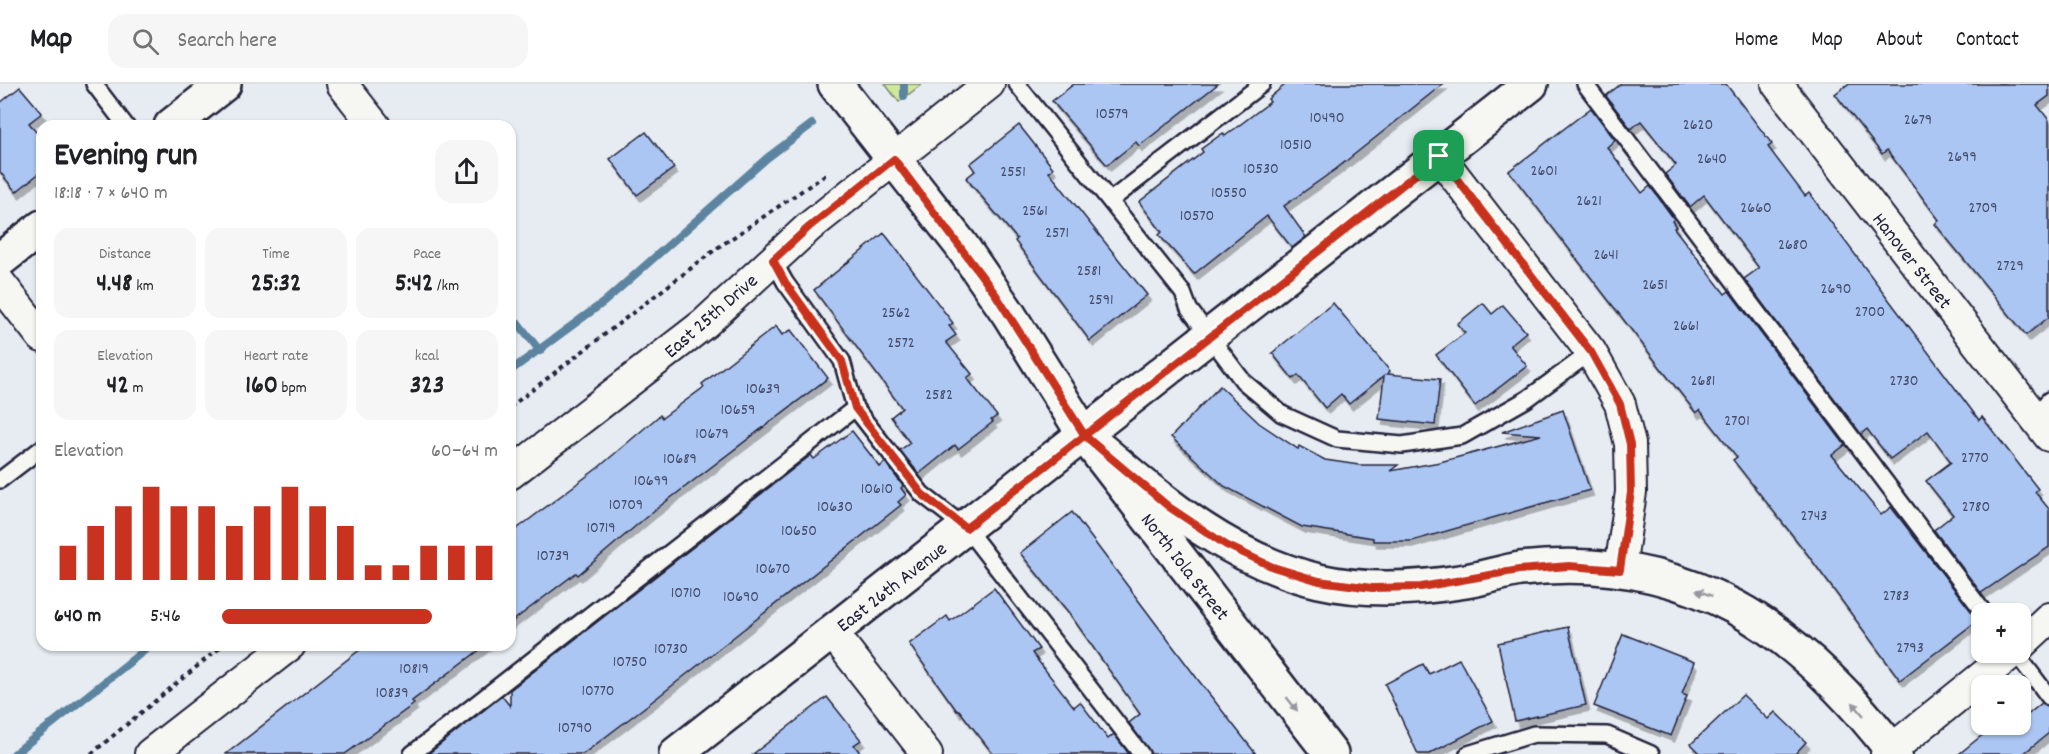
<!DOCTYPE html>
<meta charset="utf-8">
<style>
:root{--surface:#fff;--page:#f6f6f6;--text:#202124;--muted:#757577;--line:#e0e0e0;--accent:#c8321e}
body{margin:0;font-family:Dekko,sans-serif;background:var(--page);color:var(--text);height:100vh;display:flex;flex-direction:column;font-size:22px;white-space:nowrap}
*{box-sizing:border-box;margin:0}
p{font-size:20px;color:var(--muted)}
.icon{flex:none;width:33px;height:33px;fill:none;stroke:currentColor;stroke-width:2;stroke-linecap:round;stroke-linejoin:round}
.map{position:relative;flex:1;overflow:hidden}
.sheet{position:absolute;left:36px;top:36px;width:480px;height:531px;display:flex;flex-direction:column;background:var(--surface);border-radius:18px;box-shadow:0 2px 4px #0004}
.sheet>*{flex:none}
.tools{position:absolute;left:1971px;top:519px;display:grid;gap:12px}
.tools a{display:grid;place-items:center;width:60px;height:60px;border-radius:12px;background:var(--surface);box-shadow:0 2px 4px #0004;font-size:30px}
.pin{position:absolute;display:grid;place-items:center;width:51px;height:51px;color:#fff;margin:-26px;border-radius:12px;box-shadow:0 3px 9px #0006}
.round{display:grid;place-items:center;flex:none;width:63px;height:63px;border-radius:18px;background:var(--page)}
.summary{display:flex;align-items:center;justify-content:space-between;height:102px;padding:0 18px}
h1{font-size:33px;font-weight:700;line-height:45px}
.stats{display:grid;grid-template-columns:repeat(3,1fr);gap:9px;height:102px;padding:6px 18px}
.stats div{display:grid;align-content:center;border-radius:15px;background:var(--page);text-align:center}
.stats b{font-size:26px;font-weight:700}
.stats small{font-size:16px;font-weight:400}
.stats p{font-size:16px}
.chart{height:168px;padding:12px 18px}
.chart p{display:flex;justify-content:space-between}
.chart svg{width:100%;height:108px;margin-top:6px;stroke:var(--accent);stroke-width:6}
ul{padding:0 18px;list-style:none;font-size:20px}
li{display:grid;grid-template-columns:96px 72px 1fr;align-items:center;height:45px}
li i{height:15px;border-radius:8px;background:var(--accent)}
header{display:flex;align-items:center;gap:36px;box-sizing:border-box;height:84px;padding:0 30px;background:var(--surface);border-bottom:2px solid var(--line)}
header strong{font-size:28px}
nav{display:flex;gap:33px;margin-inline-start:auto;font-size:21px}
.search{width:420px;height:54px;background:var(--page);display:flex;align-items:center;gap:15px;box-sizing:border-box;padding:0 21px;border-radius:18px;color:var(--muted);font-size:22px}
.map>svg:first-child{display:block}
.green{fill:#cfe89e;stroke:#78856c;stroke-width:1.5}
.lines{fill:none;stroke-linecap:round;stroke-linejoin:round}
.stream{stroke:#5c84a0;stroke-width:8}
.building{fill:#abc6f3;stroke:#22223b;stroke-width:1.5;filter:url(#shadow)}
.lane-casing{stroke:#22223b;stroke-width:20}
.street-casing{stroke:#22223b;stroke-width:34}
.secondary-casing{stroke:#22223b;stroke-width:38}
.path{stroke:#22223b;stroke-width:4;stroke-dasharray:4.5 4.5;stroke-linecap:butt}
.lane{stroke:#f6f6f2;stroke-width:15}
.street{stroke:#f6f6f2;stroke-width:30}
.secondary{stroke:#f6f6f2;stroke-width:33}
.oneway{fill:#9797a0}
.route-casing{stroke:#fff;stroke-width:12}
.route{stroke:#c8321e;stroke-width:8}
.labels{text-anchor:middle;stroke-width:5;stroke-linejoin:round;paint-order:stroke}
.number-label{font-size:16px;fill:#444b69}
.street-label{font-size:20px;fill:#22223b;stroke:#f6f6f2}
</style>
<header>
<strong>Map</strong>
<div class="search"><svg class="icon" aria-label="search" viewBox="0 0 24 24"><circle cx="10" cy="10" r="6"/><path d="M15 15l6 6"/></svg>Search here</div>
<nav><a>Home</a><a>Map</a><a>About</a><a>Contact</a></nav>
</header>
<div class="map">
<svg width="2049" height="670" viewBox="0 0 2049 670">
<defs>
<filter id="shadow"><feDropShadow dx="3.5" dy="6" stdDeviation="0" flood-color="#0004"/></filter>
</defs>
<rect width="100%" height="100%" fill="#e7ecf2"/>
<filter id="ink" filterUnits="userSpaceOnUse"><feTurbulence type="fractalNoise" baseFrequency=".0167" numOctaves="2"/><feDisplacementMap in="SourceGraphic" scale="12" xChannelSelector="R" yChannelSelector="G"/><feConvolveMatrix kernelMatrix="1 2 1 2 8 2 1 2 1" color-interpolation-filters="sRGB"/></filter>
<g filter="url(#ink)">
<path class="green" d="M 885,0 L 922,0 L 899,18 Z"/>
<g class="lines">
<g class="stream">
<path d="M 904,0 L 904,12"/>
<path d="M 518,239 L 540,267"/>
<path d="M 510,287 L 604,218 L 767,74 L 812,40"/>
<path d="M 14,670 L 151,561"/>
</g>
</g>
<g class="building">
<path d="M 1074,0 L 1218,0 L 1139,62 L 1136,58 L 1107,81 L 1052,17 Z"/>
<path d="M 1286,0 L 1443,0 L 1336,85 L 1284,122 L 1306,153 L 1292,164 L 1267,132 L 1194,190 L 1159,151 L 1162,148 L 1139,118 L 1203,68 L 1201,65 L 1223,49 L 1225,52 L 1270,18 L 1268,15 Z"/>
<path d="M 1621,0 L 1726,0 L 1772,60 L 1768,63 L 1805,112 L 1809,109 L 1979,336 L 1982,333 L 2038,405 L 2035,408 L 2049,425 L 2049,463 L 1981,509 L 1934,446 L 1953,431 L 1926,397 L 1951,378 L 1928,347 L 1890,375 L 1867,345 L 1861,350 L 1744,195 L 1759,184 L 1704,111 L 1690,123 L 1665,90 L 1676,81 L 1641,37 L 1631,45 L 1606,12 Z"/>
<path d="M 1848,0 L 2049,0 L 2049,12 L 2037,21 L 2049,36 L 2049,233 L 2026,251 L 1935,140 L 1939,136 L 1887,66 L 1882,70 L 1835,10 Z"/>
<path d="M 20,3 L 42,29 L 29,39 L 42,56 L 42,87 L 16,108 L 0,88 L 0,19 Z"/>
<path d="M 1591,24 L 1615,56 L 1607,63 L 1642,109 L 1650,102 L 1674,135 L 1672,137 L 1676,143 L 1674,144 L 1725,210 L 1729,207 L 1845,361 L 1832,371 L 1881,431 L 1891,423 L 1978,536 L 1900,596 L 1808,471 L 1733,376 L 1737,373 L 1700,326 L 1696,329 L 1663,287 L 1509,87 Z"/>
<path d="M 1019,41 L 1053,84 L 1049,88 L 1147,211 L 1090,257 L 1015,157 L 1017,155 L 966,94 L 975,87 L 970,80 Z"/>
<path d="M 646,48 L 674,84 L 637,111 L 610,75 Z"/>
<path d="M 884,149 L 953,239 L 949,242 L 956,251 L 946,258 L 972,290 L 967,294 L 997,332 L 991,336 L 993,338 L 958,365 L 955,361 L 919,390 L 900,366 L 910,359 L 891,333 L 902,324 L 814,206 Z"/>
<path d="M 1333,219 L 1390,287 L 1387,290 L 1440,295 L 1435,341 L 1379,335 L 1384,292 L 1349,320 L 1341,310 L 1325,324 L 1298,291 L 1293,295 L 1272,269 Z"/>
<path d="M 1483,219 L 1492,230 L 1503,221 L 1526,248 L 1510,261 L 1527,282 L 1475,322 L 1436,271 L 1465,249 L 1457,240 Z"/>
<path d="M 776,242 L 782,251 L 791,246 L 828,294 L 651,429 L 578,491 L 576,489 L 510,539 L 510,450 L 599,383 L 660,331 L 662,334 L 704,303 L 702,300 Z"/>
<path d="M 1220,302 L 1259,339 L 1298,365 L 1299,362 L 1325,376 L 1359,381 L 1398,381 L 1390,387 L 1440,378 L 1541,351 L 1502,348 L 1563,326 L 1590,406 L 1412,457 L 1373,457 L 1373,454 L 1302,443 L 1224,402 L 1171,353 Z"/>
<path d="M 852,347 L 880,383 L 885,378 L 903,402 L 901,404 L 906,411 L 898,418 L 901,421 L 654,616 L 583,670 L 428,670 L 502,612 L 510,622 L 510,606 L 811,371 L 814,375 Z"/>
<path d="M 1072,428 L 1199,597 L 1256,670 L 1151,670 L 1129,639 L 1140,630 L 1069,529 L 1020,469 Z"/>
<path d="M 994,504 L 1039,565 L 1032,569 L 1074,623 L 1080,618 L 1108,655 L 1114,650 L 1129,670 L 993,670 L 959,626 L 957,627 L 909,560 L 947,532 L 950,537 Z"/>
<path d="M 1568,543 L 1586,621 L 1515,637 L 1498,559 Z"/>
<path d="M 1623,550 L 1694,578 L 1682,610 L 1687,612 L 1671,652 L 1594,622 Z"/>
<path d="M 366,561 L 486,561 L 412,617 L 414,620 L 345,670 L 226,670 Z"/>
<path d="M 1459,575 L 1493,637 L 1429,670 L 1418,670 L 1385,600 L 1423,580 L 1429,590 Z"/>
<path d="M 1743,611 L 1768,635 L 1775,628 L 1806,658 L 1795,670 L 1701,670 L 1691,660 Z"/>
<path d="M 827,613 L 861,656 L 854,661 L 861,670 L 753,670 Z"/>
<path d="M 2042,619 L 2049,623 L 2049,649 L 2023,670 L 1959,670 L 1996,640 L 2020,640 L 2020,637 Z"/>
</g>
<g class="lines">
<defs>
<g id="lane">
<path d="M 94,0 L 126,42"/>
<path d="M 1017,0 L 1183,209 L 1189,225 L 1243,297 L 1282,330 L 1337,355 L 1402,361 L 1462,352 L 1527,315 L 1591,268"/>
<path d="M 1585,0 L 1985,530"/>
<path d="M 1111,116 L 1262,0"/>
<path d="M 773,176 L 785,198 L 842,277 L 855,324 L 922,410 L 966,444 L 1141,670"/>
<path d="M 2034,333 L 2049,316"/>
<path d="M 0,396 L 42,364"/>
<path d="M 2015,568 L 2049,613"/>
<path d="M 412,670 L 855,324"/>
<path d="M 1468,670 L 1534,650 L 1607,651 L 1651,670"/>
</g>
<g id="street">
<path d="M 342,0 L 375,42"/>
<path d="M 1777,0 L 2049,352"/>
<path d="M 1439,72 L 1591,268 L 1620,320 L 1630,360 L 1631,408 L 1620,486"/>
<path d="M 0,199 L 42,253"/>
<path d="M 510,390 L 705,239 L 809,143 L 989,0"/>
<path d="M 832,548 L 927,670"/>
<path d="M 2020,561 L 2049,534"/>
<path d="M 150,670 L 290,561"/>
<path d="M 1886,670 L 2013,568"/>
</g>
<g id="secondary">
<path d="M 835,0 L 961,161 L 1008,229 L 1085,352 L 1331,670"/>
<path d="M 171,42 L 224,0"/>
<path d="M 0,176 L 42,143"/>
<path d="M 1085,352 C 1156,412 1225,475 1319,497 C 1367,508 1417,505 1466,497 C 1484,494 1502,488 1520,485 C 1688,466 1798,543 1895,670"/>
<path d="M 676,670 L 1531,0"/>
</g>
</defs>
<use href="#lane" class="lane-casing"/>
<use href="#street" class="street-casing"/>
<use href="#secondary" class="secondary-casing"/>
<g class="path">
<path d="M 510,323 L 716,165 L 828,89"/>
<path d="M 91,670 L 223,561"/>
</g>
<use href="#lane" class="lane"/>
<use href="#street" class="street"/>
<use href="#secondary" class="secondary"/>
</g>
<defs><path id="oneway-solid" d="M-6-.8H1V-3.2L6.5 0L1 3.2V.8H-6Z" transform="scale(1.5)"/></defs>
<g class="oneway">
<use href="#oneway-solid" transform="translate(1704 509) rotate(-159)"/>
<use href="#oneway-solid" transform="translate(1292 620) rotate(52)"/>
<use href="#oneway-solid" transform="translate(1858 625) rotate(-130)"/>
</g>
</g>
<g class="lines" filter="url(#ink)">
<defs>
<path id="route" d="M 1439,72 C 1282,196 1125,321 966,444 L 922,410 L 855,324 L 842,277 L 785,198 L 773,176 L 809,143 L 894,75 L 996,211 L 1085,352 L 1169,423 L 1226,461 L 1273,483 L 1319,497 L 1372,504 L 1421,503 L 1519,486 L 1569,482 L 1620,486 L 1631,408 L 1630,360 L 1620,320 L 1591,268 L 1439,72"/>
</defs>
<use href="#route" class="route-casing"/>
<use href="#route" class="route"/>
</g>
<g class="labels">
<g class="number-label">
<text x="1112" y="34">10579</text>
<text x="1327" y="38">10490</text>
<text x="1918" y="40">2679</text>
<text x="1698" y="45">2620</text>
<text x="1296" y="65">10510</text>
<text x="1962" y="77">2699</text>
<text x="1712" y="79">2640</text>
<text x="1261" y="89">10530</text>
<text x="1544" y="91">2601</text>
<text x="1013" y="92">2551</text>
<text x="1229" y="113">10550</text>
<text x="1589" y="121">2621</text>
<text x="1756" y="128">2660</text>
<text x="1983" y="128">2709</text>
<text x="1035" y="131">2561</text>
<text x="1197" y="136">10570</text>
<text x="1057" y="153">2571</text>
<text x="1793" y="165">2680</text>
<text x="1606" y="175">2641</text>
<text x="2010" y="186">2729</text>
<text x="1089" y="191">2581</text>
<text x="1655" y="205">2651</text>
<text x="1836" y="209">2690</text>
<text x="1101" y="220">2591</text>
<text x="1870" y="232">2700</text>
<text x="896" y="233">2562</text>
<text x="1686" y="246">2661</text>
<text x="901" y="263">2572</text>
<text x="1703" y="301">2681</text>
<text x="1904" y="301">2730</text>
<text x="763" y="309">10639</text>
<text x="939" y="315">2582</text>
<text x="738" y="330">10659</text>
<text x="1737" y="341">2701</text>
<text x="712" y="354">10679</text>
<text x="1975" y="378">2770</text>
<text x="680" y="379">10689</text>
<text x="651" y="401">10699</text>
<text x="877" y="409">10610</text>
<text x="626" y="425">10709</text>
<text x="835" y="427">10630</text>
<text x="1976" y="427">2780</text>
<text x="1814" y="436">2743</text>
<text x="601" y="448">10719</text>
<text x="799" y="451">10650</text>
<text x="553" y="476">10739</text>
<text x="773" y="489">10670</text>
<text x="686" y="513">10710</text>
<text x="1896" y="516">2783</text>
<text x="741" y="517">10690</text>
<text x="1910" y="568">2793</text>
<text x="671" y="569">10730</text>
<text x="630" y="582">10750</text>
<text x="414" y="589">10819</text>
<text x="598" y="611">10770</text>
<text x="392" y="613">10839</text>
<text x="575" y="648">10790</text>
</g>
<g class="street-label">
<text transform="translate(1913 176) rotate(52)" y="7">Hanover Street</text>
<text transform="translate(710 231) rotate(-41)" y="7">East 25th Drive</text>
<text transform="translate(1186 482) rotate(52)" y="7">North Iola Street</text>
<text transform="translate(891 502) rotate(-38)" y="7">East 26th Avenue</text>
</g>
</g>
</svg>
<div class="tools">
<a>+</a>
<a>−</a>
</div>
<div class="pin" style="left:1439px;top:72px;background:#1e9e55"><svg class="icon" aria-label="arrive" viewBox="0 0 24 24"><path d="M6 21V4h12l-3 4 3 4H6"/></svg></div>
<section class="sheet">
<div class="summary"><div><h1>Evening run</h1><p>18:18 · 7 × 640 m</p></div><a class="round"><svg class="icon" aria-label="share" viewBox="0 0 24 24"><path d="M12 15V3M7 8l5-5 5 5M5 13v7h14v-7"/></svg></a></div>
<div class="stats">
<div><p>Distance</p><b>4.48<small> km</small></b></div>
<div><p>Time</p><b>25:32</b></div>
<div><p>Pace</p><b>5:42<small> /km</small></b></div>
</div>
<div class="stats">
<div><p>Elevation</p><b>42<small> m</small></b></div>
<div><p>Heart rate</p><b>160<small> bpm</small></b></div>
<div><p>kcal</p><b>323</b></div>
</div>
<div class="chart"><p><span>Elevation</span>60–64 m</p>
<svg viewBox="0 0 160 44" preserveAspectRatio="none"><path d="M5 44V30M15 44V22M25 44V14M35 44V6M45 44V14M55 44V14M65 44V22M75 44V14M85 44V6M95 44V14M105 44V22M115 44V38M125 44V38M135 44V30M145 44V30M155 44V30"/></svg>
</div>
<ul>
<li><b>640 m</b>5:46<i style="width:76%"></i></li>
</ul>
</section>
</div>
